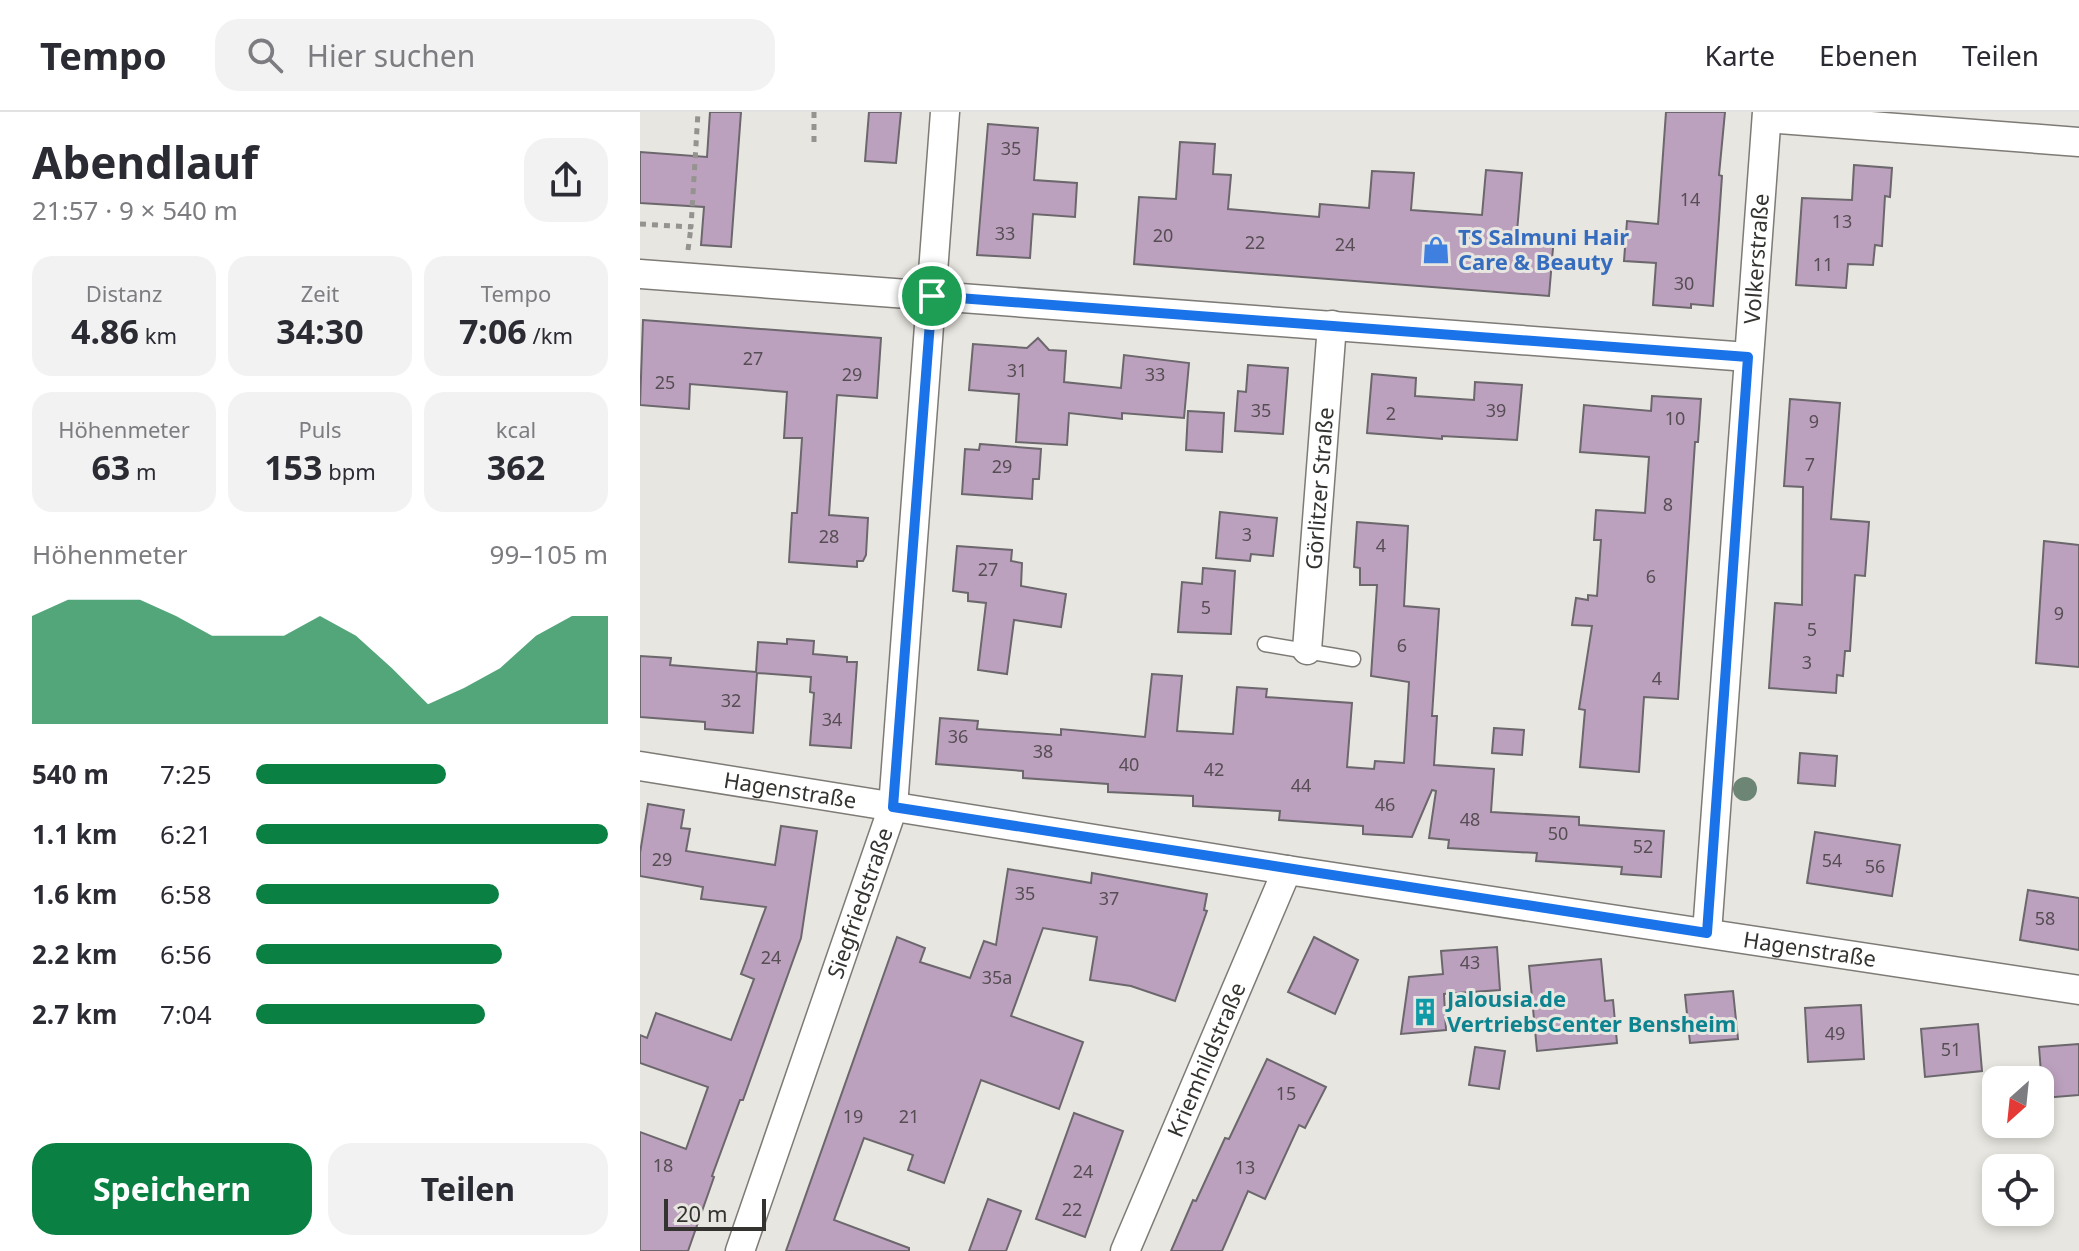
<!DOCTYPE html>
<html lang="de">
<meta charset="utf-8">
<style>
:root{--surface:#fff;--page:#f2f2f3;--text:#2b2b33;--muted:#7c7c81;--line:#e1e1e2;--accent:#0b8043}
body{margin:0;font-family:"Noto Sans",sans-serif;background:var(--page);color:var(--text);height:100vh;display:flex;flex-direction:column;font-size:30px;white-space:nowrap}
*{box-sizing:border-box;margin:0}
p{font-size:26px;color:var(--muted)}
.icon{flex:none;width:44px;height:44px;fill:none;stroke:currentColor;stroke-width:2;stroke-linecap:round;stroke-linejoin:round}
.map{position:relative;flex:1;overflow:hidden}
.drawer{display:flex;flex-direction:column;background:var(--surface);width:640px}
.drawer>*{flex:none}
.needle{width:52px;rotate:207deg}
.buttons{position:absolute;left:1342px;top:954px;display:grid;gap:16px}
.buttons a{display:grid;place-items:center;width:72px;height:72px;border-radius:16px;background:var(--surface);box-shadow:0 4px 12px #0003;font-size:40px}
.scale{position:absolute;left:24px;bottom:20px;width:102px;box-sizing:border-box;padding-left:8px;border:4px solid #343330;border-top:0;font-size:22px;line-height:28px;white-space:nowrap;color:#343330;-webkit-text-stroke:6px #e8e6e0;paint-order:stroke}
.pin{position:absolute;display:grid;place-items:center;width:68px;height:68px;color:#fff;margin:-34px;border:4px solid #fff;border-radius:50%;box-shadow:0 2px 8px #0007}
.round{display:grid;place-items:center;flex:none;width:84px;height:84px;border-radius:24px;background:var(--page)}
.overview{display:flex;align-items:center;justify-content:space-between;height:136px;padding:0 32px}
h1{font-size:44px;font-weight:700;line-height:60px}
.figures{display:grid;grid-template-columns:repeat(3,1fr);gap:12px;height:136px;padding:8px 32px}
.figures div{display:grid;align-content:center;border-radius:20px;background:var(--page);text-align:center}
.figures b{font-size:34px;font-weight:700}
.figures small{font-size:22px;font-weight:400}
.figures p{font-size:22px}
.chart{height:224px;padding:16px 32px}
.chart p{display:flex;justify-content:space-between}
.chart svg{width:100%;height:144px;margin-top:8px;fill:var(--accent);opacity:.7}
.primary-button{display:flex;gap:16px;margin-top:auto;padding:16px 32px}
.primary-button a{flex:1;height:92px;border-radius:24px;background:var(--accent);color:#fff;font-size:32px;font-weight:700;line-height:92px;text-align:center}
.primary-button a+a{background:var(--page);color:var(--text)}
ul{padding:0 32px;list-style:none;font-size:26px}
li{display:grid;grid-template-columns:128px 96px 1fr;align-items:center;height:60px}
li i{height:20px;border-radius:10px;background:var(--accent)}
header{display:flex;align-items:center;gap:48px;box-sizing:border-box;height:112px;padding:0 40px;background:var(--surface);border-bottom:2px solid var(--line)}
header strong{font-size:38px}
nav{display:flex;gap:44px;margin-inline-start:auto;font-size:28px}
.search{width:560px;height:72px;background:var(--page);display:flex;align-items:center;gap:20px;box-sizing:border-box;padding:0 28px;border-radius:24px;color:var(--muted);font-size:30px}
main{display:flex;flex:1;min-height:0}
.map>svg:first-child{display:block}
.building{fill:#bca1be;stroke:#6b676c;stroke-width:2}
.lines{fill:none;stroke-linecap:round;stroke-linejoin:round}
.service-casing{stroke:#7e7b76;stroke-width:17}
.minor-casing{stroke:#7e7b76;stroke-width:31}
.path{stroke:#95938f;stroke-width:5;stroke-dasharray:6 6;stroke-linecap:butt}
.service{stroke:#fff;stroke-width:14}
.minor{stroke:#fff;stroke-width:28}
.tree{fill:#6d8574}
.route-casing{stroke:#fff;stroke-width:16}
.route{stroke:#1a73e8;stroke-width:10}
.labels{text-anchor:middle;stroke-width:6;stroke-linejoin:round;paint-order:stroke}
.number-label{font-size:18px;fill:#564e54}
.shop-label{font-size:22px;font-weight:bold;fill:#366cbe;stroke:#e8e6e0;text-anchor:start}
.street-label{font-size:22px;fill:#343330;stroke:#e8e6e0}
.culture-label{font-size:22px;font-weight:bold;fill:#0d838f;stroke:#e8e6e0;text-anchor:start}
</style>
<header>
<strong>Tempo</strong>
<div class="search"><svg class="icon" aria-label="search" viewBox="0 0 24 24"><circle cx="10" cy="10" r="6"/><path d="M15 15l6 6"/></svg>Hier suchen</div>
<nav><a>Karte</a><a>Ebenen</a><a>Teilen</a></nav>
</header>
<main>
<section class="drawer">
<div class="overview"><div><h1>Abendlauf</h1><p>21:57 · 9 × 540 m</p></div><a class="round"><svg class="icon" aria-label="share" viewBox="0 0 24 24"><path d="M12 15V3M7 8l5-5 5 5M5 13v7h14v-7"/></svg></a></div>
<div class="figures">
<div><p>Distanz</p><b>4.86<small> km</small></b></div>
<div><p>Zeit</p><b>34:30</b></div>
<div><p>Tempo</p><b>7:06<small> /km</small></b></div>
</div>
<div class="figures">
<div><p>Höhenmeter</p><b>63<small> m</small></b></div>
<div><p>Puls</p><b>153<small> bpm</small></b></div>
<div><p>kcal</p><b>362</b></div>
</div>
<div class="chart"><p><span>Höhenmeter</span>99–105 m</p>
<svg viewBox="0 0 160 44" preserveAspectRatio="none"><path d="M0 44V11L10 6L20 6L30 6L40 11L50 17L60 17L70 17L80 11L90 17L100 27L110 38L120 33L130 27L140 17L150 11L160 11V44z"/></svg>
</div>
<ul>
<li><b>540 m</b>7:25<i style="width:54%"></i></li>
<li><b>1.1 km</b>6:21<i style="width:100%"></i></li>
<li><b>1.6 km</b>6:58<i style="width:69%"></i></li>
<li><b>2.2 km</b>6:56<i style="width:70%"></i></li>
<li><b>2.7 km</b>7:04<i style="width:65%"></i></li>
</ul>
<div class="primary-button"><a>Speichern</a><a>Teilen</a></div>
</section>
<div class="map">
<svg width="1439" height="1139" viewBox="0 0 1439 1139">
<rect width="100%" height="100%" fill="#e8e6e0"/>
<g class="building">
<path d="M 70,0 L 101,0 L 91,135 L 61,133 L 64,95 L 0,91 L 0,40 L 67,45 Z"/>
<path d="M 229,0 L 261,0 L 256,51 L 225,49 Z"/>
<path d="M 1026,0 L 1085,0 L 1079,63 L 1082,64 L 1073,194 L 1051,192 L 1051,196 L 1013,193 L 1016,151 L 984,149 L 987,109 L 1018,112 Z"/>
<path d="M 348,12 L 398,16 L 394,68 L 437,71 L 435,105 L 393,102 L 390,146 L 337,143 Z"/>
<path d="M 540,30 L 575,32 L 573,62 L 591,63 L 588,97 L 679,105 L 680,92 L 729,96 L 732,59 L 774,61 L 771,98 L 842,103 L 846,58 L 882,61 L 877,120 L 914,124 L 909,184 L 494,152 L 499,85 L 536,87 Z"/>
<path d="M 1214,53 L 1252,56 L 1250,85 L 1245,84 L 1242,134 L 1235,133 L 1233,153 L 1208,152 L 1206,176 L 1156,173 L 1162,86 L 1212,88 Z"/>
<path d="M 3,208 L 241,226 L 237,286 L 197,283 L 189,403 L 228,406 L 226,443 L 223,449 L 217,449 L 217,455 L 149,450 L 152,401 L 157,401 L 162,326 L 144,326 L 147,280 L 50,272 L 49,297 L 0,293 Z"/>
<path d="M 398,226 L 409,238 L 426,239 L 424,270 L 481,276 L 484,243 L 549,251 L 544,306 L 482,301 L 482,307 L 429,301 L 427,333 L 376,330 L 379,282 L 329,278 L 333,232 L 387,236 Z"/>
<path d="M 608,253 L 648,256 L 643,322 L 595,319 L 598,279 L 606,280 Z"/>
<path d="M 732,262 L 776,266 L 775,284 L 834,288 L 835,270 L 882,273 L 877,328 L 802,324 L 802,327 L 727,321 Z"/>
<path d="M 1012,284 L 1061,287 L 1058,330 L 1055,330 L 1038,587 L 1004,585 L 999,660 L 940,655 L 945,598 L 939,597 L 952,514 L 932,513 L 936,486 L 948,488 L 948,483 L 957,484 L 961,428 L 954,428 L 956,398 L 1005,401 L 1009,345 L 940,340 L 944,293 L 1011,299 Z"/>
<path d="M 1150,287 L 1200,291 L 1191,407 L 1229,410 L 1225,464 L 1215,463 L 1210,539 L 1205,539 L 1203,564 L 1197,563 L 1196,581 L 1129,576 L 1135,491 L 1162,493 L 1163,375 L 1144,374 Z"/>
<path d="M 548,299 L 584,301 L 582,340 L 546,338 Z"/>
<path d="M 340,332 L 401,337 L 399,367 L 393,367 L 392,387 L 322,382 L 325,337 L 339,338 Z"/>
<path d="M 580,400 L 637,406 L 633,444 L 611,442 L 610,449 L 576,446 Z"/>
<path d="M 717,410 L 768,414 L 764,494 L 799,497 L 792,604 L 797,604 L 794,653 L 854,657 L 851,700 L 939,705 L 939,713 L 1024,719 L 1021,765 L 981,762 L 982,755 L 896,749 L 897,741 L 808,736 L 809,728 L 789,726 L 796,679 L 792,678 L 772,725 L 723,722 L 723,714 L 639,708 L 640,699 L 553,694 L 553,684 L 468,680 L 468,672 L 383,666 L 383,659 L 296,652 L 300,606 L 338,609 L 337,617 L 421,623 L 421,617 L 505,625 L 512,562 L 542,564 L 537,619 L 593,622 L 597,575 L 627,577 L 626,585 L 712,591 L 707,655 L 734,657 L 735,649 L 764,651 L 769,570 L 731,564 L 737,473 L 720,473 L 720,456 L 714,455 Z"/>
<path d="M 1404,429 L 1439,433 L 1439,555 L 1396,551 Z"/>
<path d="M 317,434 L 372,438 L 371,449 L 382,451 L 381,474 L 426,482 L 421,515 L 374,508 L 367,562 L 338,558 L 346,491 L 328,489 L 328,481 L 313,479 Z"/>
<path d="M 563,456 L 595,459 L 591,522 L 538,520 L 542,470 L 562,472 Z"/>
<path d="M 147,527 L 174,529 L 173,542 L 207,545 L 207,550 L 217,550 L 211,636 L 170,633 L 174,581 L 170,580 L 171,565 L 117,561 L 113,621 L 65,617 L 65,610 L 0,605 L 0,544 L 31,546 L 30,553 L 116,560 L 118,530 L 147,532 Z"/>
<path d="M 854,616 L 884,618 L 882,643 L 852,641 Z"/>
<path d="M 1160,641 L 1197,644 L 1195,674 L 1158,671 Z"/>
<path d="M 8,692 L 44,698 L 41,716 L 50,717 L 46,739 L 135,753 L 141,714 L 177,719 L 161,826 L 103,988 L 100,988 L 72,1064 L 74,1065 L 48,1139 L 0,1139 L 0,1020 L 46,1037 L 68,975 L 0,951 L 0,923 L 7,926 L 16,901 L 91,928 L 114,867 L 101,862 L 126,795 L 61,787 L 63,775 L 0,764 L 0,741 Z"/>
<path d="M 1175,720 L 1260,733 L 1252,784 L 1167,771 Z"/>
<path d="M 368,757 L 451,771 L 452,761 L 567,782 L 564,798 L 567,799 L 535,889 L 491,874 L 450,868 L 457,825 L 403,816 L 371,904 L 443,930 L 419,997 L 341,968 L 304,1071 L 268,1058 L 273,1043 L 224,1026 L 194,1108 L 269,1136 L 269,1139 L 146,1139 L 257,825 L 285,836 L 280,850 L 330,866 L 344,829 L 356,833 Z"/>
<path d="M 1388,778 L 1439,786 L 1439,838 L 1380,828 Z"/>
<path d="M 674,825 L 718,848 L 695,902 L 648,880 Z"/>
<path d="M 857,835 L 860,878 L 804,882 L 806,918 L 761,922 L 769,865 L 803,862 L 801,839 Z"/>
<path d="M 961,847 L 965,889 L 973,888 L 977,931 L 897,939 L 889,854 Z"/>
<path d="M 1093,879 L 1098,927 L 1050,931 L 1045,883 Z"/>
<path d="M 1221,893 L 1224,947 L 1168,950 L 1165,896 Z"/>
<path d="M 1338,912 L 1342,959 L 1285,965 L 1281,917 Z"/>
<path d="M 1439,932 L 1439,983 L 1403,986 L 1399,935 Z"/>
<path d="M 835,935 L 865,939 L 859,977 L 829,973 Z"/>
<path d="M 627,947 L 686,975 L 665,1016 L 659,1013 L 625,1087 L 608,1079 L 582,1139 L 531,1139 L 553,1088 L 556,1089 L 585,1026 L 589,1027 Z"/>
<path d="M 434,1001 L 483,1019 L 445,1125 L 396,1107 Z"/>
<path d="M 348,1087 L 381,1099 L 366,1139 L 329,1139 Z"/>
</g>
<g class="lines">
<defs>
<path id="service" d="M 625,532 L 713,547"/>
<g id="minor">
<path d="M 1127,6 L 1439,30"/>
<path d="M 0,162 L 1108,245"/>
<path id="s1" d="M 667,538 L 692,213"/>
<path id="s2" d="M 0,654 L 647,758 L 1439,878"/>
<path id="s3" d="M 1067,821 L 1127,0"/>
<path id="s4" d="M 100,1139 L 253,695 L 305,0"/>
<path id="s5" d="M 485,1139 L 647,758"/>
</g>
</defs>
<use href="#service" class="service-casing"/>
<use href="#minor" class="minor-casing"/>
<g class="path">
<path d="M 174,30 L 174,0"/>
<path d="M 0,112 L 51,115 L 58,0"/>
<path d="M 48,138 L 51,115"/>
</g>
<use href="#service" class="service"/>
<use href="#minor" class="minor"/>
</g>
<circle class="tree" cx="1105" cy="677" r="12"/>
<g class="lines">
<defs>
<path id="route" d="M 292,184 L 1108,245 L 1067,821 L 253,695 Z"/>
</defs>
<use href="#route" class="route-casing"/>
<use href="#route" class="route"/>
</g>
<defs>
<symbol id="shop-bare" viewBox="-9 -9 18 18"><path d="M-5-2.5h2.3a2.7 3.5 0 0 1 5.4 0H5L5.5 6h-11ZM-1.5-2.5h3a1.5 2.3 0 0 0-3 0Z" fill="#3f7fe0" stroke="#e8e6e0" stroke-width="2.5" paint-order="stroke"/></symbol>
<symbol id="building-bare" viewBox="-9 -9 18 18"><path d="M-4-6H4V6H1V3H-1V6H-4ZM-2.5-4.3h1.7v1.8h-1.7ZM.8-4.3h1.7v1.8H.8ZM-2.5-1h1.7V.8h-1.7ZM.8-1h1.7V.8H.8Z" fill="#0f9aa8" stroke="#e8e6e0" stroke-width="2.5" paint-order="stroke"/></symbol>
</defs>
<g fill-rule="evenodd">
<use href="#shop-bare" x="776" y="118" width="40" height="40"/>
<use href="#building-bare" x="765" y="880" width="40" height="40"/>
</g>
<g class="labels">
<g class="number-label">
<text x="371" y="43">35</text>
<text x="1050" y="94">14</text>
<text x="1202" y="116">13</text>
<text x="365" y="128">33</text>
<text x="523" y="130">20</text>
<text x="615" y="137">22</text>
<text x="705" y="139">24</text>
<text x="1183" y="159">11</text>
<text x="1044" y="178">30</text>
<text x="113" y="253">27</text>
<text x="377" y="265">31</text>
<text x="212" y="269">29</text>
<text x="515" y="269">33</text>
<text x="25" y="277">25</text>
<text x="621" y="305">35</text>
<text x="856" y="305">39</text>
<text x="751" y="308">2</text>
<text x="1035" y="313">10</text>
<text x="1174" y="316">9</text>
<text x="1170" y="359">7</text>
<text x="362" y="361">29</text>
<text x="1028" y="399">8</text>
<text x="607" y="429">3</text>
<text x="189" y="431">28</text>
<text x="741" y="440">4</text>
<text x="348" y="464">27</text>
<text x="1011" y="471">6</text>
<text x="566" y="502">5</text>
<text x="1419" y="508">9</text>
<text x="1172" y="524">5</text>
<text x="762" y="540">6</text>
<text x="1167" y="557">3</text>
<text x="1017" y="573">4</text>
<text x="91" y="595">32</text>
<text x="192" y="614">34</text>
<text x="318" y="631">36</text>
<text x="403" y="646">38</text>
<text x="489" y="659">40</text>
<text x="574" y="664">42</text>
<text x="661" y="680">44</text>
<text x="745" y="699">46</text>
<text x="830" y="714">48</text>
<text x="918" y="728">50</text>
<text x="1003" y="741">52</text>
<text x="22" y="754">29</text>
<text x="1192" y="755">54</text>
<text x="1235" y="761">56</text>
<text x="385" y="788">35</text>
<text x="469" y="793">37</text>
<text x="1405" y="813">58</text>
<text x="131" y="852">24</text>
<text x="830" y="857">43</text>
<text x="357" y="872">35a</text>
<text x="1195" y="928">49</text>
<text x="1311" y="944">51</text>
<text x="646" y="988">15</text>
<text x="213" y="1011">19</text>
<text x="269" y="1011">21</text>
<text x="23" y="1060">18</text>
<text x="605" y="1062">13</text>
<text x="443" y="1066">24</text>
<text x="432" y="1104">22</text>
</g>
<g class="shop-label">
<text x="818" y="133">TS Salmuni Hair<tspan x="818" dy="25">Care &amp; Beauty</tspan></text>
</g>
<g class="street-label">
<text dy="8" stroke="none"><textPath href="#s3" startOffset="676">Volkerstraße</textPath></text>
<text dy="8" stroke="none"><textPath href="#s1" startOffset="162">Görlitzer Straße</textPath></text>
<text dy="8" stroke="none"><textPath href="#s2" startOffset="152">Hagenstraße</textPath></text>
<text dy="8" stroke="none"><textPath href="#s4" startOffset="368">Siegfriedstraße</textPath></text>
<text dy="8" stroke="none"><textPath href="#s2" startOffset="1184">Hagenstraße</textPath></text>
<text dy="8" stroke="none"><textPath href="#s5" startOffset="208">Kriemhildstraße</textPath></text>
</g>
<g class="culture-label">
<text x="807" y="895">Jalousia.de<tspan x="807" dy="25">VertriebsCenter Bensheim</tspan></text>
</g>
</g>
</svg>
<div class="buttons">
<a><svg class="needle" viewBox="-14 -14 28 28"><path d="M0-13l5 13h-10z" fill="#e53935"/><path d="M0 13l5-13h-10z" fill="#7c7c81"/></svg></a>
<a><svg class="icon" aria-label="locate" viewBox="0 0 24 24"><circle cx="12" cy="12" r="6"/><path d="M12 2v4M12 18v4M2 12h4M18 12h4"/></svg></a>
</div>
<div class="scale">20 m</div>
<div class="pin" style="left:292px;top:184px;background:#1e9e55"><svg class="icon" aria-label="arrive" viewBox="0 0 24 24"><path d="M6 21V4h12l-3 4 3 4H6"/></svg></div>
</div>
</main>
